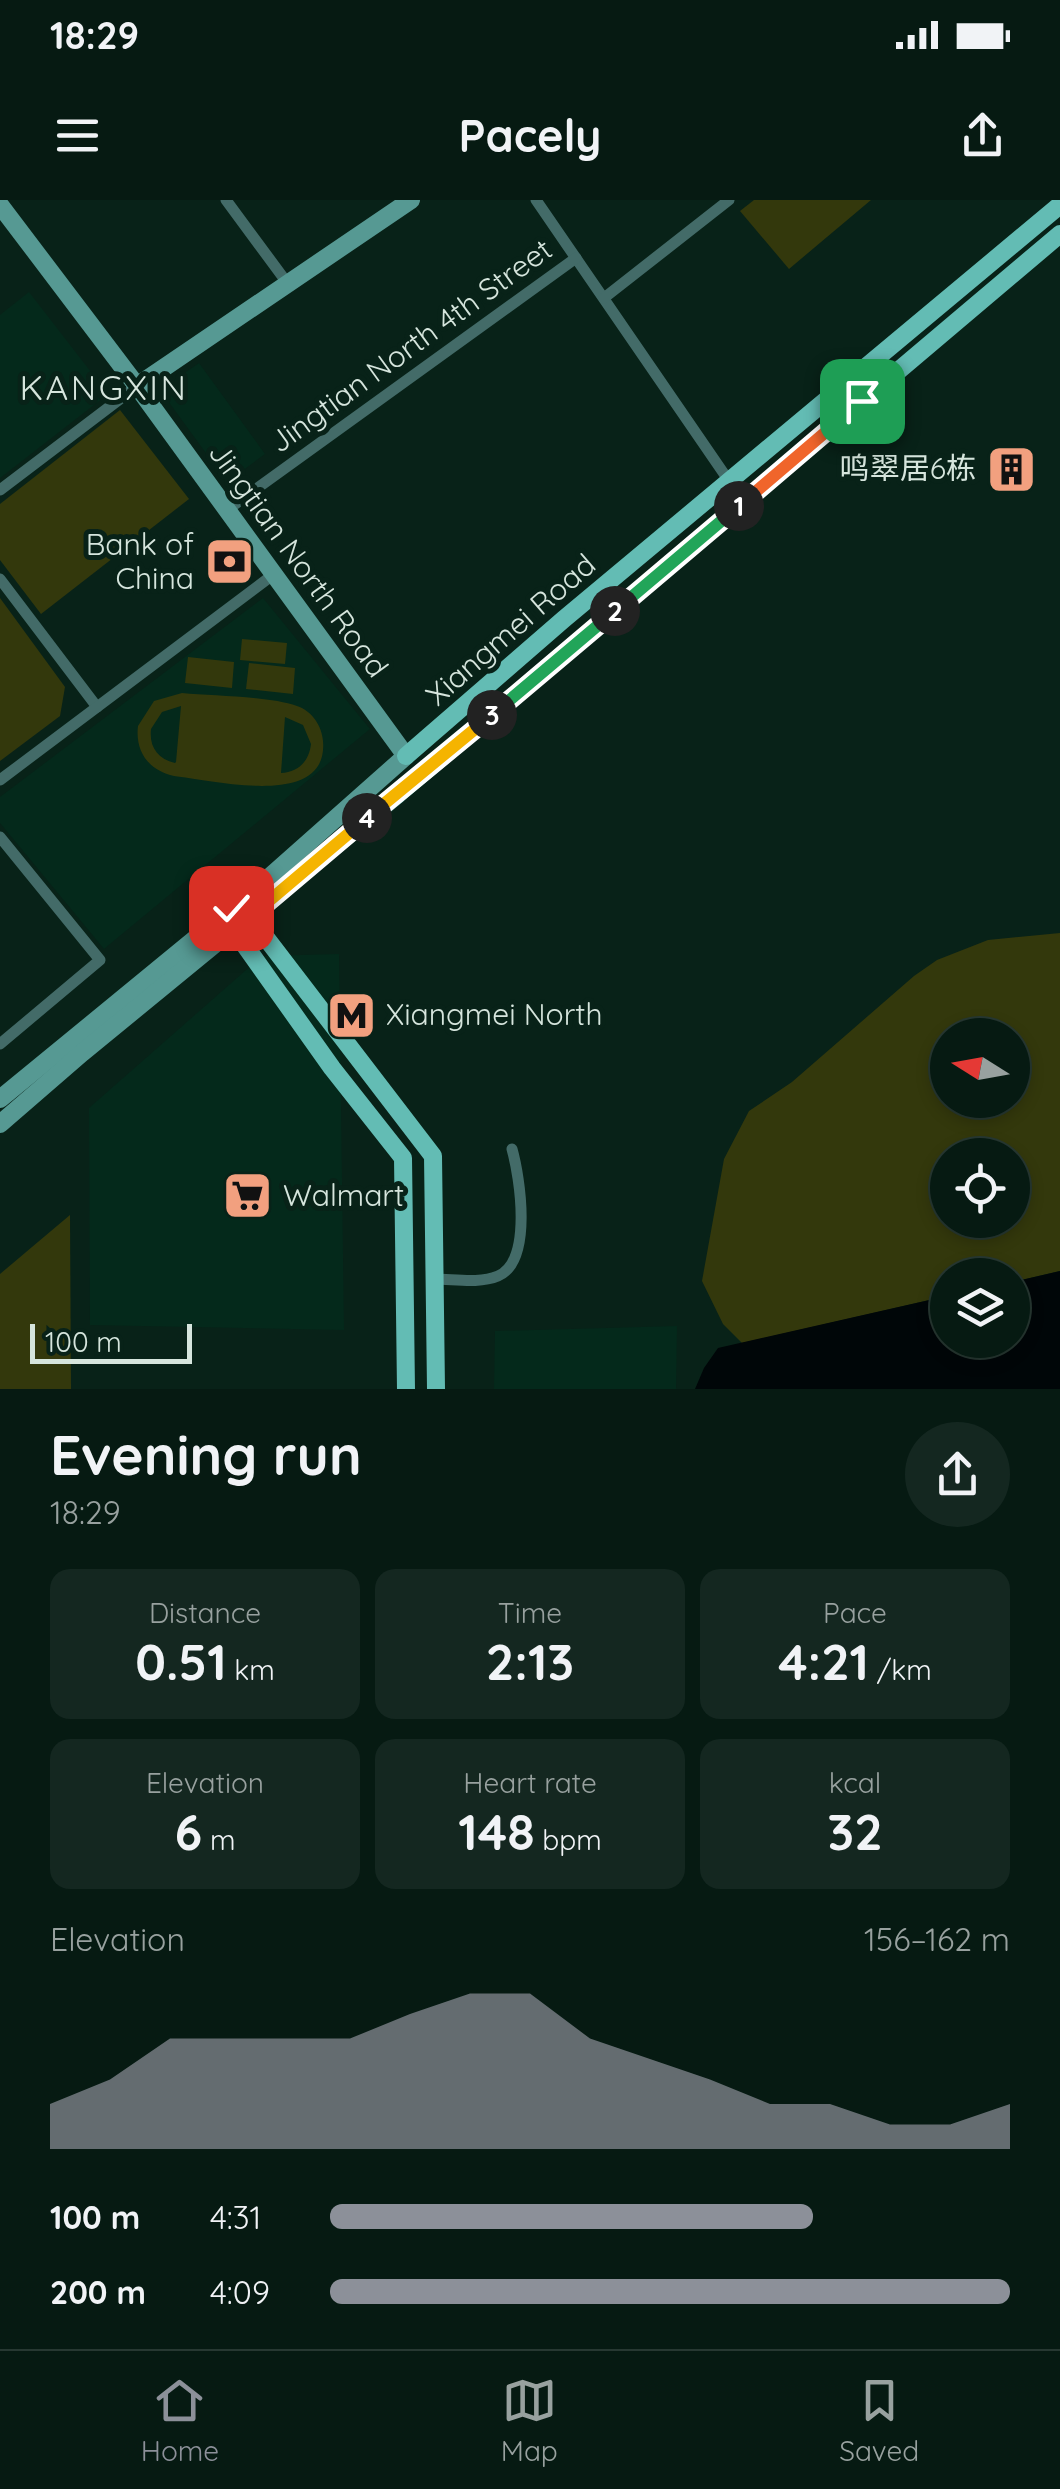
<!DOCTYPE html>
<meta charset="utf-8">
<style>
:root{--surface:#061a12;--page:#142720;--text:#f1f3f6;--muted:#98a19f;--line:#273832;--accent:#8c9099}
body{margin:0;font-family:Quicksand,"Noto Sans SC",sans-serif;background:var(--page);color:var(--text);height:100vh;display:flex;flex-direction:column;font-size:38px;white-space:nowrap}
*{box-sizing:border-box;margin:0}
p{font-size:32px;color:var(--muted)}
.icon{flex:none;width:55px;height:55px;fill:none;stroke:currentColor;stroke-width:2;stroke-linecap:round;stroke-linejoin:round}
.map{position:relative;height:1189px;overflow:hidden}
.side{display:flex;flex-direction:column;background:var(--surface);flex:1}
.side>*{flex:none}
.needle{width:65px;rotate:281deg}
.fabs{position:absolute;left:930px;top:818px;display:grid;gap:20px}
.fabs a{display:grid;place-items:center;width:100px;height:100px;border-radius:50%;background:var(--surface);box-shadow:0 5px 15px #0003,0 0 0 2px var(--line);font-size:50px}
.scale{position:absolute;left:30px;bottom:25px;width:162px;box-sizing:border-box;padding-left:10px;border:5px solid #d6e5dd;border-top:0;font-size:28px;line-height:35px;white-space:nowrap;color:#d6e5dd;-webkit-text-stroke:8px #082218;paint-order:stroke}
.pin{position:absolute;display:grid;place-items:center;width:85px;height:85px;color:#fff;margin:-42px;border-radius:20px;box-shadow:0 5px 15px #0006}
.km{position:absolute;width:50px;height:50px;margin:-25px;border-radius:50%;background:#222;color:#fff;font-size:28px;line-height:50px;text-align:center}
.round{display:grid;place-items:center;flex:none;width:105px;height:105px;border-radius:52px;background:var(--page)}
.summary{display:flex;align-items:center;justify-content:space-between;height:170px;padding:0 50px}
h1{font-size:55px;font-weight:700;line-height:75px}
.stats{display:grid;grid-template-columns:repeat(3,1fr);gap:15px;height:170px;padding:10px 50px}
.stats div{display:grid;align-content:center;border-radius:20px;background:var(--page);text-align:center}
.stats b{font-size:50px;font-weight:700}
.stats small{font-size:28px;font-weight:400}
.stats p{font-size:28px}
.chart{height:280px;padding:20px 50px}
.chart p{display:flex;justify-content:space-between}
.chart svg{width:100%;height:180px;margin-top:10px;fill:var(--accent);opacity:.7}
ul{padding:0 50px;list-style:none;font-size:32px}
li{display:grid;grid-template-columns:160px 120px 1fr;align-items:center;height:75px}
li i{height:25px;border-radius:12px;background:var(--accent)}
.status{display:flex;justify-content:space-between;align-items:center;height:70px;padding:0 50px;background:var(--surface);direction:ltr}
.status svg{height:28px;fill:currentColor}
header{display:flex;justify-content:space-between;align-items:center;height:130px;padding:0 50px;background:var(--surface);font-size:45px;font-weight:700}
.dock{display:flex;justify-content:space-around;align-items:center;height:140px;border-top:2px solid var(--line);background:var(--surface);font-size:28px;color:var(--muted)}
.dock a{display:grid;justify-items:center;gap:5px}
.dock .active{color:var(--accent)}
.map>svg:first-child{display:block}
.built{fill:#04291b}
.green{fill:#33380c;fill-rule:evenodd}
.water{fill:#000608}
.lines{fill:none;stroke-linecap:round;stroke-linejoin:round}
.street{stroke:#436b68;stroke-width:11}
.secondary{stroke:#569993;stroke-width:18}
.primary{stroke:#63bcb4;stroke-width:18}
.split-1-casing{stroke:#fff;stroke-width:20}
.split-2-casing{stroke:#fff;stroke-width:20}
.split-3-casing{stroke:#fff;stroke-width:20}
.split-4-casing{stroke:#fff;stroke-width:20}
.split-5-casing{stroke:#fff;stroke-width:20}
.split-1{stroke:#f0652b;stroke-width:12}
.split-2{stroke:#22a559;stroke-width:12}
.split-3{stroke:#22a559;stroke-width:12}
.split-4{stroke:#f5b400;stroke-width:12}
.split-5{stroke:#f5b400;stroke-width:12}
.labels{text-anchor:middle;stroke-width:10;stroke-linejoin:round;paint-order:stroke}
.street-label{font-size:30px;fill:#d6e5dd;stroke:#082218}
.poi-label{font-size:30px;fill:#d6e5dd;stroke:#082218;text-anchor:end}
.quarter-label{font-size:35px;letter-spacing:2.5px;fill:#d6e5dd;stroke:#082218}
</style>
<div class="status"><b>18:29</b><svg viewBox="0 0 49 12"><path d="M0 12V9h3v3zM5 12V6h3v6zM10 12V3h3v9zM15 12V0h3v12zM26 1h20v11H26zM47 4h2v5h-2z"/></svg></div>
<header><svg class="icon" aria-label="menu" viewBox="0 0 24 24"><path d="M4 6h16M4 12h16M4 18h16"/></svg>Pacely<svg class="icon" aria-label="share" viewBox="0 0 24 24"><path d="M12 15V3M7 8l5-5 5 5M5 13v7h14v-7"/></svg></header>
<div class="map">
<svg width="1060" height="1189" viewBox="0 0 1060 1189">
<rect width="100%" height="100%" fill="#082218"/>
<g class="built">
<path d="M 29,92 L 108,194 L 0,278 L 0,115 Z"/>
<path d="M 199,163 L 265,254 L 227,282 L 160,190 Z"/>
<path d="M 263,398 L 370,529 L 104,749 L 0,623 L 0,597 Z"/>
<path d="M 339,754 L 344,1130 L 90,1125 L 89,908 L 262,756 Z"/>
<path d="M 677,1126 L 676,1189 L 494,1189 L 495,1131 Z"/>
</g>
<g class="green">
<path d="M 754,0 L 871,0 L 789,69 L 740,11 Z"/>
<path d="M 120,210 L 189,299 L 41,414 L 0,360 L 0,304 Z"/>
<path d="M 0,398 L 65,487 L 60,516 L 0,561 Z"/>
<path d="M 242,439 L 287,443 L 285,464 L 240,460 Z"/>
<path d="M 188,457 L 234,462 L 232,488 L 185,483 Z"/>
<path d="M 249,463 L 295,468 L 293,494 L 246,489 Z"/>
<path d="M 182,493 C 213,496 269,496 297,506 C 312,511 322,526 323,541 C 329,610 213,580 174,576 C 148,570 135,551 138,526 L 154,501 ZM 181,506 L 176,562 L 175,563 C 157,559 149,546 151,529 L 162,512 ZM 285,517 L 303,525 L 311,544 C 309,562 298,572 281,573 Z"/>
<path d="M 1060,733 L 1060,1071 L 1013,1082 L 1012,1075 L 948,1075 L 947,1096 L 742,1143 L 723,1124 L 702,1081 L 724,959 L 749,911 L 792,882 L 914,776 L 937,760 L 988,740 ZM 948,835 L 1012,835 L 1012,900 L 948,900 ZM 948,955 L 1012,955 L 1012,1020 L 948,1020 Z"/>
<path d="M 70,1015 L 71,1189 L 0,1189 L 0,1074 Z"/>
</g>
<path class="water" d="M 1060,1071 L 1060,1189 L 695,1189 L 704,1168 L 718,1148 L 947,1096 L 948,1140 L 1012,1140 L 1013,1082 Z"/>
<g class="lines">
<g class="street">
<path d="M 226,0 L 288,84"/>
<path d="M 536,0 L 729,281"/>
<path d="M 604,98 L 729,0"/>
<path d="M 0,290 L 137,186"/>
<path d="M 227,310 L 576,58"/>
<path d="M 0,379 L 97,507"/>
<path d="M 0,580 L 274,374"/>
<path d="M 0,637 L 100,760 L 0,844"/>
<path d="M 435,1079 C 454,1079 479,1084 498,1076 C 533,1061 520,978 512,949"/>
</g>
<g class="secondary">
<path d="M 0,5 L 137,186 L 406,556 L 257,688 L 0,899"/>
<path d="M 137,186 L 411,0"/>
<path d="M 0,924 L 82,853 L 397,595"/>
</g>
<g class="primary">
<path d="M 406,556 L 564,419 L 1060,5"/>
<path d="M 397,595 L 1060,34"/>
<path d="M 231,709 L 250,717 L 433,956 L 436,1189"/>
<path d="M 231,709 L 234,730 L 332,868 L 403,958 L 406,1189"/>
</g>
</g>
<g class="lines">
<defs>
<path id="split-1" d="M 739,306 L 862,201"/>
<path id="split-2" d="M 615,411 L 739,306"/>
<path id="split-3" d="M 492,515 L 615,411"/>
<path id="split-4" d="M 367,618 L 492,515"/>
<path id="split-5" d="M 231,708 L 250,717 L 367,618"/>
</defs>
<use href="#split-1" class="split-1-casing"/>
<use href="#split-2" class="split-2-casing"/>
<use href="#split-3" class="split-3-casing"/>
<use href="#split-4" class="split-4-casing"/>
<use href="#split-5" class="split-5-casing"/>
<use href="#split-1" class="split-1"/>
<use href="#split-2" class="split-2"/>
<use href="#split-3" class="split-3"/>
<use href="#split-4" class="split-4"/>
<use href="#split-5" class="split-5"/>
</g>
<defs>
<symbol id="building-square" viewBox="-11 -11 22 22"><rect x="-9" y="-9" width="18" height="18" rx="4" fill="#f2a07f" stroke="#082218"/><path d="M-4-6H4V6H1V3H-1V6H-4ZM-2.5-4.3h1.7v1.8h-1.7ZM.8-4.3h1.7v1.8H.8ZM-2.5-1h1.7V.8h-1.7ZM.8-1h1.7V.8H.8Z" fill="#111"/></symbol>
<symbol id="bank-square" viewBox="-11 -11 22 22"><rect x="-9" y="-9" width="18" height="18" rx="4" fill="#f2a07f" stroke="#082218"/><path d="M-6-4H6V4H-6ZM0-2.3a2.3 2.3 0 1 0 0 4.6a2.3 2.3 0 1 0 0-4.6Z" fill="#111"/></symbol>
<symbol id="metro-square" viewBox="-11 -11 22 22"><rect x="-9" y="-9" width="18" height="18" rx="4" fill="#f2a07f" stroke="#082218"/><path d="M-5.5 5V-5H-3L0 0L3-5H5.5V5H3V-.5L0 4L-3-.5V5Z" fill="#111"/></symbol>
<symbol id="supermarket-square" viewBox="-11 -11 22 22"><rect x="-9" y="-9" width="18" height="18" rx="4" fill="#f2a07f" stroke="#082218"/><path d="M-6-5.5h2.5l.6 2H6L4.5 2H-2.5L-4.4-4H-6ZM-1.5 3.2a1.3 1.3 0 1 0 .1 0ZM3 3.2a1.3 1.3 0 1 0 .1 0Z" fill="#111"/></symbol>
</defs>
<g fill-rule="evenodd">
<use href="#building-square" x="984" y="242" width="55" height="55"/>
<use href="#bank-square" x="202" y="334" width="55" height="55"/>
<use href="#metro-square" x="324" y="788" width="55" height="55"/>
<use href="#supermarket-square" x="220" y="968" width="55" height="55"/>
</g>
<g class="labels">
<g class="street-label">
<text transform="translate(411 146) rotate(-36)" y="10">Jingtian North 4th Street</text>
<text transform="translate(298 360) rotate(54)" y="10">Jingtian North Road</text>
<text transform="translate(511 430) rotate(-41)" y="10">Xiangmei Road</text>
</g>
<g class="poi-label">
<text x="976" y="279">鸣翠居6栋</text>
<text x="194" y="355">Bank of<tspan x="194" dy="34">China</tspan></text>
<text x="386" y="825" text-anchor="start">Xiangmei North</text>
<text x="283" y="1006" text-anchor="start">Walmart</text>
</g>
<g class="quarter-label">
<text x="104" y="200">KANGXIN</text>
</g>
</g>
</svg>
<div class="fabs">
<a><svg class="needle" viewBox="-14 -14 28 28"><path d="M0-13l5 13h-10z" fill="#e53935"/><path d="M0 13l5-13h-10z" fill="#98a19f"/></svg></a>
<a><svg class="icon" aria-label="locate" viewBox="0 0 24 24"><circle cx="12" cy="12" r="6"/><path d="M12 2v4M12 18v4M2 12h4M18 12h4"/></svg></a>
<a><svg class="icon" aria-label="layers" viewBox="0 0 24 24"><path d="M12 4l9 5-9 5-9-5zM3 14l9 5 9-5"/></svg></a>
</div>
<div class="scale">100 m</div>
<div class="pin" style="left:862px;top:201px;background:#1e9e55"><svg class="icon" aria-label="arrive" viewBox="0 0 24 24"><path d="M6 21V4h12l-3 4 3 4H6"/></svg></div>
<div class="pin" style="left:231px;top:708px;background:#d93025"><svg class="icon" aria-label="check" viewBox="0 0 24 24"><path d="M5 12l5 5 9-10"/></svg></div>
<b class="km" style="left:739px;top:306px">1</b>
<b class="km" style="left:615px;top:411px">2</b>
<b class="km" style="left:492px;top:515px">3</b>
<b class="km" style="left:367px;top:618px">4</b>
</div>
<section class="side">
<div class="summary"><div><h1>Evening run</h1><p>18:29</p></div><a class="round"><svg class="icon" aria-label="share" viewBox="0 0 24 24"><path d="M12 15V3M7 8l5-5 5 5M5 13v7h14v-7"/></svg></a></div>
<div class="stats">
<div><p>Distance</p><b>0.51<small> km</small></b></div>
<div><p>Time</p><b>2:13</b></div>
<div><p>Pace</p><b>4:21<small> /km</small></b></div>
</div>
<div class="stats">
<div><p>Elevation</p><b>6<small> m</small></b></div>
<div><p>Heart rate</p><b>148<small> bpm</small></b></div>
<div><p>kcal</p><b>32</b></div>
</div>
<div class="chart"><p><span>Elevation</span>156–162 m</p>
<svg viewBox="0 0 160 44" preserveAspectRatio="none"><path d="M0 44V33L10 27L20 17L30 17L40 17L50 17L60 11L70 6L80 6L90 17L100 22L110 27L120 33L130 33L140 38L150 38L160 33V44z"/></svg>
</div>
<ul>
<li><b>100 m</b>4:31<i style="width:71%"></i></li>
<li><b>200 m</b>4:09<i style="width:100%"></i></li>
</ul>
</section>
<nav class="dock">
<a class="active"><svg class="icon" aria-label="home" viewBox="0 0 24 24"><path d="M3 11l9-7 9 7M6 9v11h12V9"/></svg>Home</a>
<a><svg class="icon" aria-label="map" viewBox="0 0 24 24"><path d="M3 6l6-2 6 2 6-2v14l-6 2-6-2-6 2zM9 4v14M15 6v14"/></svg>Map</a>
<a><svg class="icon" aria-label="saved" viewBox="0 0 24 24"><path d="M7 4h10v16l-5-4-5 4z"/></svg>Saved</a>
</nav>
